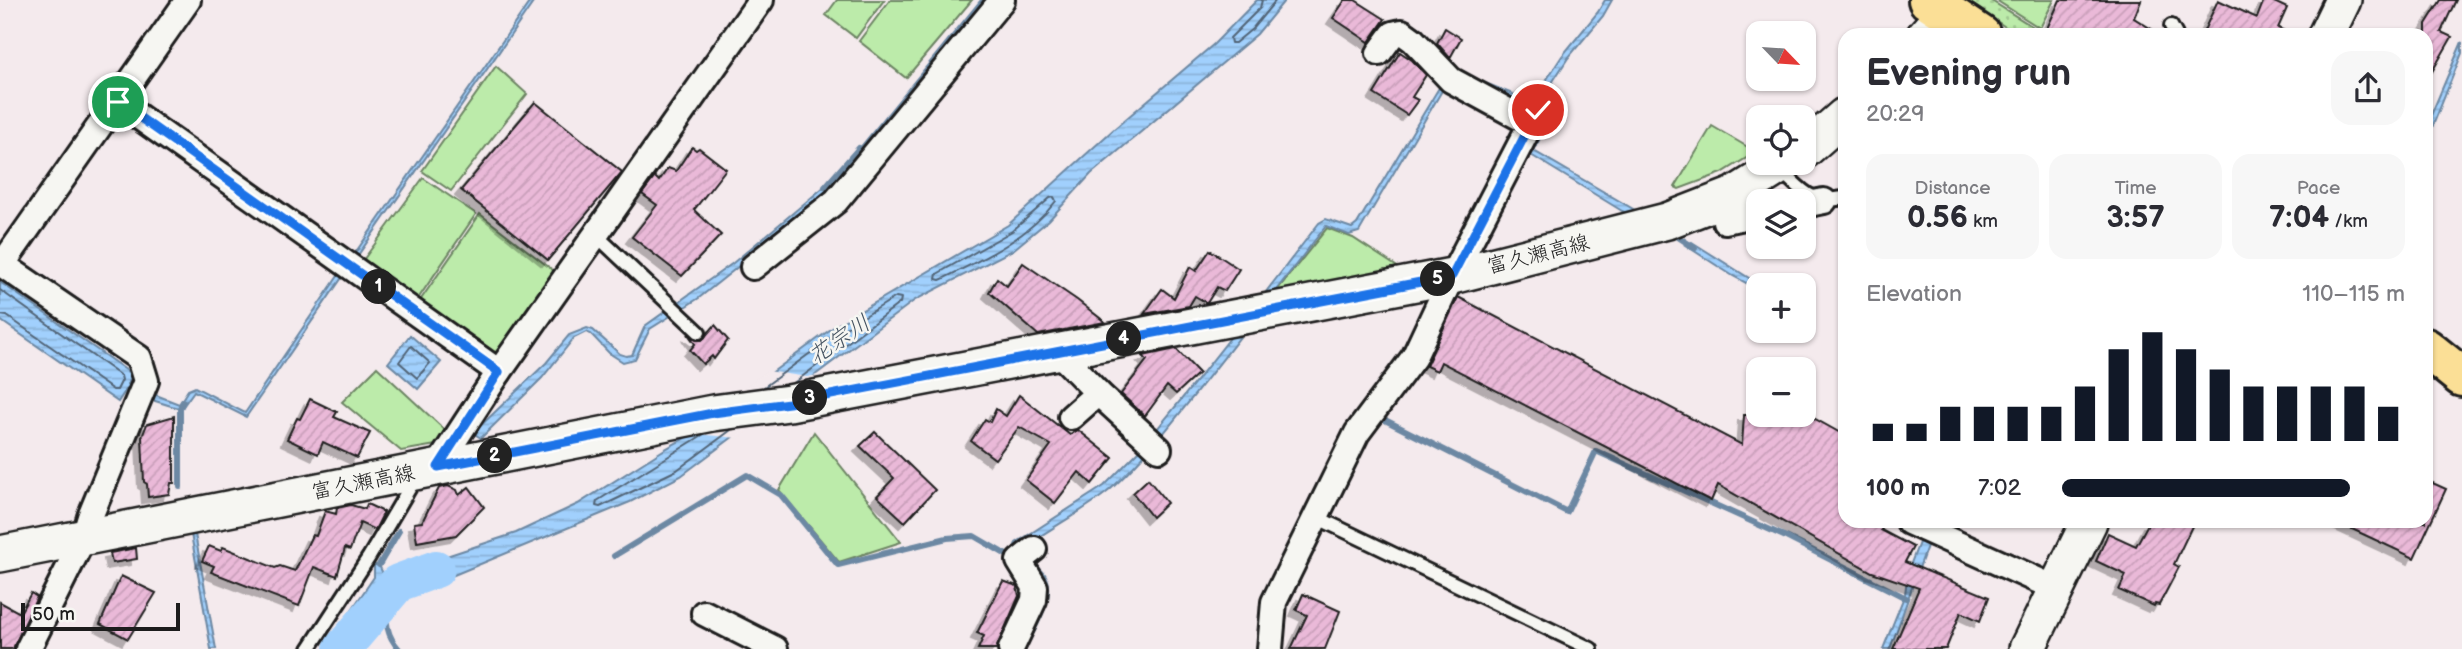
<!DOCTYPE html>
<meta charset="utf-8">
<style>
:root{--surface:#fff;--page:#f7f7f7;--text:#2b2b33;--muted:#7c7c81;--accent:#111827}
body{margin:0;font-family:"Balsamiq Sans","Klee One",sans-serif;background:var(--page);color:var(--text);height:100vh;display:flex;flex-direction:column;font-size:26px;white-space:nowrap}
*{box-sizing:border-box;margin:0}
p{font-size:23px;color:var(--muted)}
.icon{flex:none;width:38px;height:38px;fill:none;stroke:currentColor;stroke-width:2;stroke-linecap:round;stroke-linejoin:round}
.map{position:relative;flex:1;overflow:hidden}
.details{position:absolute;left:1838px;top:28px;width:595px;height:500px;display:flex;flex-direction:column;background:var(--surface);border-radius:21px;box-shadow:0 2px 5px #0004}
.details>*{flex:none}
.needle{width:46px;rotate:115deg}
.buttons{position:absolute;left:1746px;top:21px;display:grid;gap:14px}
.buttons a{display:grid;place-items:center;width:70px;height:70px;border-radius:14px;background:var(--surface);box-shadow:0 2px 5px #0004;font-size:35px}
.scale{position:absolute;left:21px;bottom:18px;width:159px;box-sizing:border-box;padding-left:7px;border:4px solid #1c1c1c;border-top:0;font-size:19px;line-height:24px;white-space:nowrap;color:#1c1c1c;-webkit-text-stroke:5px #f6f6f2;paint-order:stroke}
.pin{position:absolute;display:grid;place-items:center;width:60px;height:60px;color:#fff;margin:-30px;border:4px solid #fff;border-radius:50%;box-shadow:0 2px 7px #0007}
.km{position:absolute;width:35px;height:35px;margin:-18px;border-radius:50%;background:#222;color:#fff;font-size:19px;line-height:35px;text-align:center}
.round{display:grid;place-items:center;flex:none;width:74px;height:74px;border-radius:21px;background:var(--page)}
.head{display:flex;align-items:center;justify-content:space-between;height:119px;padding:0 28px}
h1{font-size:38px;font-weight:700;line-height:52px}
.metrics{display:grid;grid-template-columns:repeat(3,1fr);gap:10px;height:119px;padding:7px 28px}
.metrics div{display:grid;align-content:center;border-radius:18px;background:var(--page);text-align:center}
.metrics b{font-size:30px;font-weight:700}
.metrics small{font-size:19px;font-weight:400}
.metrics p{font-size:19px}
.chart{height:196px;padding:14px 28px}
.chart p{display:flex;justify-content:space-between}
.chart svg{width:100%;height:126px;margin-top:7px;stroke:var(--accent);stroke-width:6}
ul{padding:0 28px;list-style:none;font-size:23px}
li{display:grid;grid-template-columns:112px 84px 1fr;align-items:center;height:52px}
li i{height:18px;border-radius:9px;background:var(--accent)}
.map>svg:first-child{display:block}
.grass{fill:#bcebaa;stroke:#6c8463;stroke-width:2}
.garden{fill:url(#garden-dots);stroke:#6c8463;stroke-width:2}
.water{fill:url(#water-rules);stroke:#6c88a3;stroke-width:2}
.pier{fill:#f4eaed}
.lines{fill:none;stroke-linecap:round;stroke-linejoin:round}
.shore{stroke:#516476;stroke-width:2}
.stream{stroke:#6c88a3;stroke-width:6}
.river{stroke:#a1d0fd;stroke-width:38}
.building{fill:url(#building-hatch);stroke:#1c1c1c;stroke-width:2;filter:url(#shadow)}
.lane-casing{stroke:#1c1c1c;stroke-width:18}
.street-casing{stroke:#1c1c1c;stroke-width:30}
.secondary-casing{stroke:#1c1c1c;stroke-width:40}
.primary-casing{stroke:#1c1c1c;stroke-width:44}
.lane{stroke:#f6f6f2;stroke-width:12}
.street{stroke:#f6f6f2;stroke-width:24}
.secondary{stroke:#f6f6f2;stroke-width:35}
.primary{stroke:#fbdf96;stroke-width:38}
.route-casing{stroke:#fff;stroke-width:14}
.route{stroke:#1a73e8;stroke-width:9}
.labels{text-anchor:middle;stroke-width:5;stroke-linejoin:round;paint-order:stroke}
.street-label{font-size:21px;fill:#1c1c1c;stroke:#f6f6f2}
.water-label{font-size:23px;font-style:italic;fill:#445260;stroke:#f6f6f2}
</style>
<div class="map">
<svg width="2462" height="649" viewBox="0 0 2462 649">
<defs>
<pattern id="garden-dots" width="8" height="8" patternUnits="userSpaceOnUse" patternTransform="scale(1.75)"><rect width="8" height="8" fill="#bcebaa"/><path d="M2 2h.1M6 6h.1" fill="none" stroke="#a1c992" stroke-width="1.8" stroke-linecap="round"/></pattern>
<pattern id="water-rules" width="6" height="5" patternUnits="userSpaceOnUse" patternTransform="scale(1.75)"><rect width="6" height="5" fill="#a1d0fd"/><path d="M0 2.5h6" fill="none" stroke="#8ab2d8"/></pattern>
<pattern id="building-hatch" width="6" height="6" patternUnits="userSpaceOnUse" patternTransform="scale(1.75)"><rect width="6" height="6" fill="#eab9d8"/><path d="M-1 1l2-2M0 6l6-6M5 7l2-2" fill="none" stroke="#c89eb9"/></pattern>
<filter id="shadow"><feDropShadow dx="-6" dy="6" stdDeviation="0" flood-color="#0004"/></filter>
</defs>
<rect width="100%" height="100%" fill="#f4eaed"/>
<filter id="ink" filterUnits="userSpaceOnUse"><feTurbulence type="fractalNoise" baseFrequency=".0143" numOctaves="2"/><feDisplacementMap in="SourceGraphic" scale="14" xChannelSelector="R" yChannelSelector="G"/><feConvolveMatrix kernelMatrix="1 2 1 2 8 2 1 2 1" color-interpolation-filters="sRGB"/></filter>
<g filter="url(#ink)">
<g class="grass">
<path d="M 837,0 L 884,0 L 856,38 L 826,15 Z"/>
<path d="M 890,0 L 972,0 L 906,78 L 859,41 Z"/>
<path d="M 1996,0 L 2054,0 L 2040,28 Z"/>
<path d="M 496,66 L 527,94 L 451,191 L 422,171 Z"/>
<path d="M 1712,126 L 1756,152 L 1722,173 L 1679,189 L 1675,187 Z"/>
<path d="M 423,178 L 476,214 L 415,303 L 361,263 Z"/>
<path d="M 480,214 L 554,271 L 503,351 L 487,353 L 417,305 Z"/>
<path d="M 1327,228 L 1353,238 L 1402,270 L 1270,299 Z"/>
<path d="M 377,367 L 447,432 L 436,445 L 401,451 L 342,402 Z"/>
<path d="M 814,432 L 901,542 L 839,562 L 779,490 Z"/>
</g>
<path class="garden" d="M 1966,0 L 1990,0 L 2046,35 L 2017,35 Z"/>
<g class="water">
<path d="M 531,0 L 535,0 L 356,258 L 353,256 Z"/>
<path d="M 981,0 L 989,0 L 837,182 L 754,254 L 699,298 L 650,329 L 635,359 L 623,362 L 609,353 L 591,334 L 586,332 L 574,338 L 542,378 L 481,438 L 473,433 L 546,363 L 569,335 L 587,328 L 593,330 L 620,354 L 626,356 L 632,355 L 645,326 L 733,263 L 837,176 Z"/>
<path d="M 1257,0 L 1285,0 L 1257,34 L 1091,174 L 1049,220 L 1013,250 L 915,300 L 681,476 L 630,502 L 413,592 L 390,604 L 389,575 L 516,533 L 578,504 L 665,449 L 696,432 L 740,396 L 835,326 L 1008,225 L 1114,129 L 1214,44 Z"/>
<path d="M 1605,0 L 1612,0 L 1603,16 L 1568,58 L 1537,106 L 1532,110 L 1451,69 L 1532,102 L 1562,56 L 1598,12 Z"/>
<path d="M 2462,42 L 2462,53 L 2426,143 L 2426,127 Z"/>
<path d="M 1440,86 L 1443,89 L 1359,232 L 1349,235 L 1326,226 C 1270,297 1216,370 1158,440 L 1152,435 C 1210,366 1264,294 1319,223 L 1326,219 L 1352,228 L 1357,224 Z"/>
<path d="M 1543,123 L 1545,127 L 1534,151 L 1640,213 L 1654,227 L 1622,211 L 1526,152 Z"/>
<path d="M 1692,242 L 1760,285 L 1759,290 L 1733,276 L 1685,245 Z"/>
<path d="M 340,273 L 343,276 L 246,417 L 194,391 L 181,409 L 152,400 L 127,388 L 118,402 L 0,320 L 0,282 L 133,375 L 128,384 L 179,404 L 188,390 L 195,387 L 245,413 Z"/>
<path d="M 410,335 L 441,362 L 418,389 L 388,363 Z"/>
<path d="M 1145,445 L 1148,451 C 1135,465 1121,481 1106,493 C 1079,514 1047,530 1020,550 C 1028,558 1038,565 1045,574 C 1059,595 1034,630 1026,649 L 1019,649 L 1043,595 L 1011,554 L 1016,543 L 1104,486 Z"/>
<path d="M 191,534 L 195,534 L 216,649 L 211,649 Z"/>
<path d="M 1920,540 L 1928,543 L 1890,649 L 1883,649 L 1905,594 L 1908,571 Z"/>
<path d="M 374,565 L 379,565 L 384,576 L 386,604 L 358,649 L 325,649 L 374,577 Z"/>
</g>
<path class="pier" d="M 768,371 L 807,377 L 823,374 L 738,438 L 696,434 L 738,393 Z"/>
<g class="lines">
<g class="shore">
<path d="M 1262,0 L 1260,8 L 1230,38 L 1231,43 L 1235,43 L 1252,29 L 1276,0"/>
<path d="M 1050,198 L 1054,197 L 1056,201 C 1027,239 981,260 940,280 L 936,279 L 937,274 L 1012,231 Z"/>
<path d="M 0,290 L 121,376 L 122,380 L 117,390 L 113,390 L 7,316 L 0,315"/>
<path d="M 411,346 L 430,363 L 417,378 L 399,362 Z"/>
<path d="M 764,387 L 839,332 L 896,297 L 901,298 L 900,303 L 795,382"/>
<path d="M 704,434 L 597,501 L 596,506 L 600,507 L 677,470 L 731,430"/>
<path d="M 449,562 L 453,564 L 452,569 L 401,591 L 397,589 L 398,579 Z"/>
<path d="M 334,649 L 372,592 L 376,590 L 379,603 L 353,643 L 352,649"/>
</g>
<g class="stream">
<path d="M 825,187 L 859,148"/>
<path d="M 1672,233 L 1695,248"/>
<path d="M 1375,420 L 1385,420 L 1567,512 L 1596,451 L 1786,537 L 1906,598"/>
<path d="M 180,487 L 180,408 L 183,402"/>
<path d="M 614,556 L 747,475 L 781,495 L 838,565 L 947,538 L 974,536 L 1010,557 L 1013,555"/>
<path d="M 379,565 L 399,531"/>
<path d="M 387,596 C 387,618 383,631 399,649"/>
</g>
<path class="river" d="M 342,649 L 398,583 L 436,569"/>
</g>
<g class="building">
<path d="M 1345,0 L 1355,0 L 1385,19 L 1369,42 L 1333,18 Z"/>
<path d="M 2060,0 L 2141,0 L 2134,18 L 2161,35 L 2044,35 Z"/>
<path d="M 2218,0 L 2257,18 L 2264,0 L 2270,0 L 2287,8 L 2278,28 L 2293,35 L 2202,35 Z"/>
<path d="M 2441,0 L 2456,0 L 2441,32 L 2452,37 L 2426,82 L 2426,24 Z"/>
<path d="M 1445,28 L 1461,38 L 1450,58 L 1437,43 Z"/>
<path d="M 1400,52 L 1412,60 L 1426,75 L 1412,97 L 1418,100 L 1407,115 L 1374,94 Z"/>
<path d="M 535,102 L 622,172 L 548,260 L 461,190 Z"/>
<path d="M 692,147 L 696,150 L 699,148 L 726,169 L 694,210 L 721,235 L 682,276 L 632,237 L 657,205 L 642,194 L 655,177 L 659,181 L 668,168 L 676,171 Z"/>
<path d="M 1210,250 L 1239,269 L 1225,291 L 1217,287 L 1207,303 L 1195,296 L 1189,306 L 1144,314 L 1162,289 L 1174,298 L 1190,267 L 1196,271 Z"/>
<path d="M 1023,263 L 1077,300 L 1105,322 L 1038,335 L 989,292 L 997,278 L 1007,286 Z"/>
<path d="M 1458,297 L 1742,445 L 1744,415 L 1808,415 L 1844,435 L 1844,522 L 1885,522 L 1881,530 L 1913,547 L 1905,562 L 1989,597 L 1980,621 L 1961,612 L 1946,649 L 1893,649 L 1919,588 L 1872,572 L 1718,485 L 1711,501 L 1441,362 L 1437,371 L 1426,366 Z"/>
<path d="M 715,325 L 728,340 L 714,359 L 712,356 L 703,364 L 690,350 L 695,344 L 688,334 L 696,340 L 702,340 Z"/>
<path d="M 1176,349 L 1199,373 L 1176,394 L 1167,386 L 1145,416 L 1121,394 L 1147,360 L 1143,356 Z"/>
<path d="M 1019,395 L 1070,435 L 1078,430 L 1113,458 L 1092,484 L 1079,472 L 1055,503 L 1026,480 L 1051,445 L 1019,427 L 995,459 L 971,441 L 985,419 L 990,422 L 996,409 L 1006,416 Z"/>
<path d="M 310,399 L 337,412 L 334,417 L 370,433 L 357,458 L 323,442 L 318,454 L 287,439 L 297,418 L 300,419 Z"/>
<path d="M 174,416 L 174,483 L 171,483 L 169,494 L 148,497 L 147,484 L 144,482 L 142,437 L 147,424 Z"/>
<path d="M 875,432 L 935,490 L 905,522 L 877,496 L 894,478 L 860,446 Z"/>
<path d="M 1148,479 L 1167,503 L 1152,517 L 1133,493 Z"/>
<path d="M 2426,480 L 2446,489 L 2414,558 L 2337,522 L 2426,522 Z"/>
<path d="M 448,486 L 457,490 L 459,495 L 469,487 L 484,507 L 456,535 L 417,542 L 414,523 L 422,522 L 439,488 Z"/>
<path d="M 367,504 L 384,512 L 375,530 L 360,523 L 350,550 L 345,548 L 337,576 L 314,567 L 299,606 L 211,572 L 214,566 L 202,561 L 209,546 L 221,551 L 223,547 L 275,568 L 280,566 L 295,571 L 312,535 L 316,536 L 325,511 L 336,514 L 337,508 L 351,505 L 365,509 Z"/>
<path d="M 2149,522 L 2194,522 L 2174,564 L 2179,567 L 2159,605 L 2155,604 L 2154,606 L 2119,590 L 2126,575 L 2096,561 L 2108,533 L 2136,546 Z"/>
<path d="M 136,548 L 137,559 L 112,563 L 110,553 Z"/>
<path d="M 121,576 L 156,593 L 128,639 L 100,624 Z"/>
<path d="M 1003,581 L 1017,586 L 1019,596 L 996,649 L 978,649 L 984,636 L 977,633 Z"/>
<path d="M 31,593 L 37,597 L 13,649 L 0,649 L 0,602 L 20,613 Z"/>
<path d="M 1303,594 L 1340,611 L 1325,649 L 1291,649 L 1307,615 L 1296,610 Z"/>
</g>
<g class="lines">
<defs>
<g id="lane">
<path d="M 2171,26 L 2176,35"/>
<path d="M 1779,169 C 1805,192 1808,204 1844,198"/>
<path d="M 596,235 L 699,332"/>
<path d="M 1316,517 L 1591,649"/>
<path d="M 309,649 L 369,557 L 416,477"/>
</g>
<g id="street">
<path d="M 1379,53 L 1393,34 L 1402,32 L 1413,40 L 1451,80 L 1530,123"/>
<path d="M 118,102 L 499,372"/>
<path d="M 1804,205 L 1824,201"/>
<path d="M 1725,221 L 1759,214"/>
<path d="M 0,263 L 139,358 L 146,381 L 90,517 L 84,537 L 28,649"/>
<path d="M 2,265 L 188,0"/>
<path d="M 753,267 L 836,201 L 1002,0"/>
<path d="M 1057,351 L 1098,393 L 1159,449"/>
<path d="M 1071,417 L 1098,393"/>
<path d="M 437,467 L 499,372 L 761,0"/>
<path d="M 1909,522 L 2057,589"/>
<path d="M 704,613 L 775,649"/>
<path d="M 1011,649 L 1034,600 L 1035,587 L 1019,561 L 1034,549"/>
<path d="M 1270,649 L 1274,602 L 1357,433 L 1414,357 L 1452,276 L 1538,110"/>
</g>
<g id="secondary">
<path d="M 1925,35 L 1945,12"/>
<path d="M 2326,35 L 2343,0"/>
<path d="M 1804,151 L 1844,116"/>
<path d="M 0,554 L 713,413 L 789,403 L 1452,276 L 1667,221 L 1734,195 L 1785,163"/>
<path d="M 2027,649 L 2089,522"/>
</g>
<g id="primary">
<path d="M 1928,0 L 1981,35"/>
<path d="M 2426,348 L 2462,377"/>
</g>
</defs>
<use href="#lane" class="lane-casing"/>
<use href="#street" class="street-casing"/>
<use href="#secondary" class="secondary-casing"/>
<use href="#primary" class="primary-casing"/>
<use href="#lane" class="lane"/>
<use href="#street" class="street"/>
<use href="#secondary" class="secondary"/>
<use href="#primary" class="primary"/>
</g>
</g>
<g class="lines" filter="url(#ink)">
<defs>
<path id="route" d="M 118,102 L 499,372 L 438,467 L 713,413 L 789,403 L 1452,276 L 1538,110"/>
</defs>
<use href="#route" class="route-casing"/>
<use href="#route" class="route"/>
</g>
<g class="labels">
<g class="street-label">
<text transform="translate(1538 254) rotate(-14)" y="7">富久瀬高線</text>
<text transform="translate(363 482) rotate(-11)" y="7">富久瀬高線</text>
</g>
<g class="water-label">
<text transform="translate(839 339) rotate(-34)" y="8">花宗川</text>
</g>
</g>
</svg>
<div class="buttons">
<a><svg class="needle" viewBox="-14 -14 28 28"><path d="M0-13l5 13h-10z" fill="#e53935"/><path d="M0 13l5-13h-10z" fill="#7c7c81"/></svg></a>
<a><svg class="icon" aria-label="locate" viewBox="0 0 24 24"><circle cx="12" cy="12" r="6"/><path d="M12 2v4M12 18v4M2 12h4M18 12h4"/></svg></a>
<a><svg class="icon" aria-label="layers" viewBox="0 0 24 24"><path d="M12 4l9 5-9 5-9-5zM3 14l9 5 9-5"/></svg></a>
<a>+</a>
<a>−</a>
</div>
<div class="scale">50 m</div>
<div class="pin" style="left:118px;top:102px;background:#1e9e55"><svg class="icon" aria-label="arrive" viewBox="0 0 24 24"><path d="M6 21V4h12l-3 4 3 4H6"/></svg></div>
<div class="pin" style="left:1538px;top:110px;background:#d93025"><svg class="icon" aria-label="check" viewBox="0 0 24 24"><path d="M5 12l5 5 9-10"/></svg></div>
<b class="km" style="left:379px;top:287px">1</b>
<b class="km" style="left:495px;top:456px">2</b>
<b class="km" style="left:810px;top:398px">3</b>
<b class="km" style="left:1124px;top:339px">4</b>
<b class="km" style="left:1438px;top:279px">5</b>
<section class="details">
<div class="head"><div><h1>Evening run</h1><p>20:29</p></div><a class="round"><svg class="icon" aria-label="share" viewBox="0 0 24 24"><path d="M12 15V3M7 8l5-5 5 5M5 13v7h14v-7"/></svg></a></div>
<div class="metrics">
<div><p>Distance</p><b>0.56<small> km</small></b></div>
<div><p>Time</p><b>3:57</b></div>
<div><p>Pace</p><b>7:04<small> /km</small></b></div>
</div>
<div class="chart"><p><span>Elevation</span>110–115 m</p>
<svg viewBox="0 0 160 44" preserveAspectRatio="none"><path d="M5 44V38M15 44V38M25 44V32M35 44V32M45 44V32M55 44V32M65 44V25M75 44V12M85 44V6M95 44V12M105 44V19M115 44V25M125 44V25M135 44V25M145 44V25M155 44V32"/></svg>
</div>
<ul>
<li><b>100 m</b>7:02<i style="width:84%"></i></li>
</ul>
</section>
</div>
